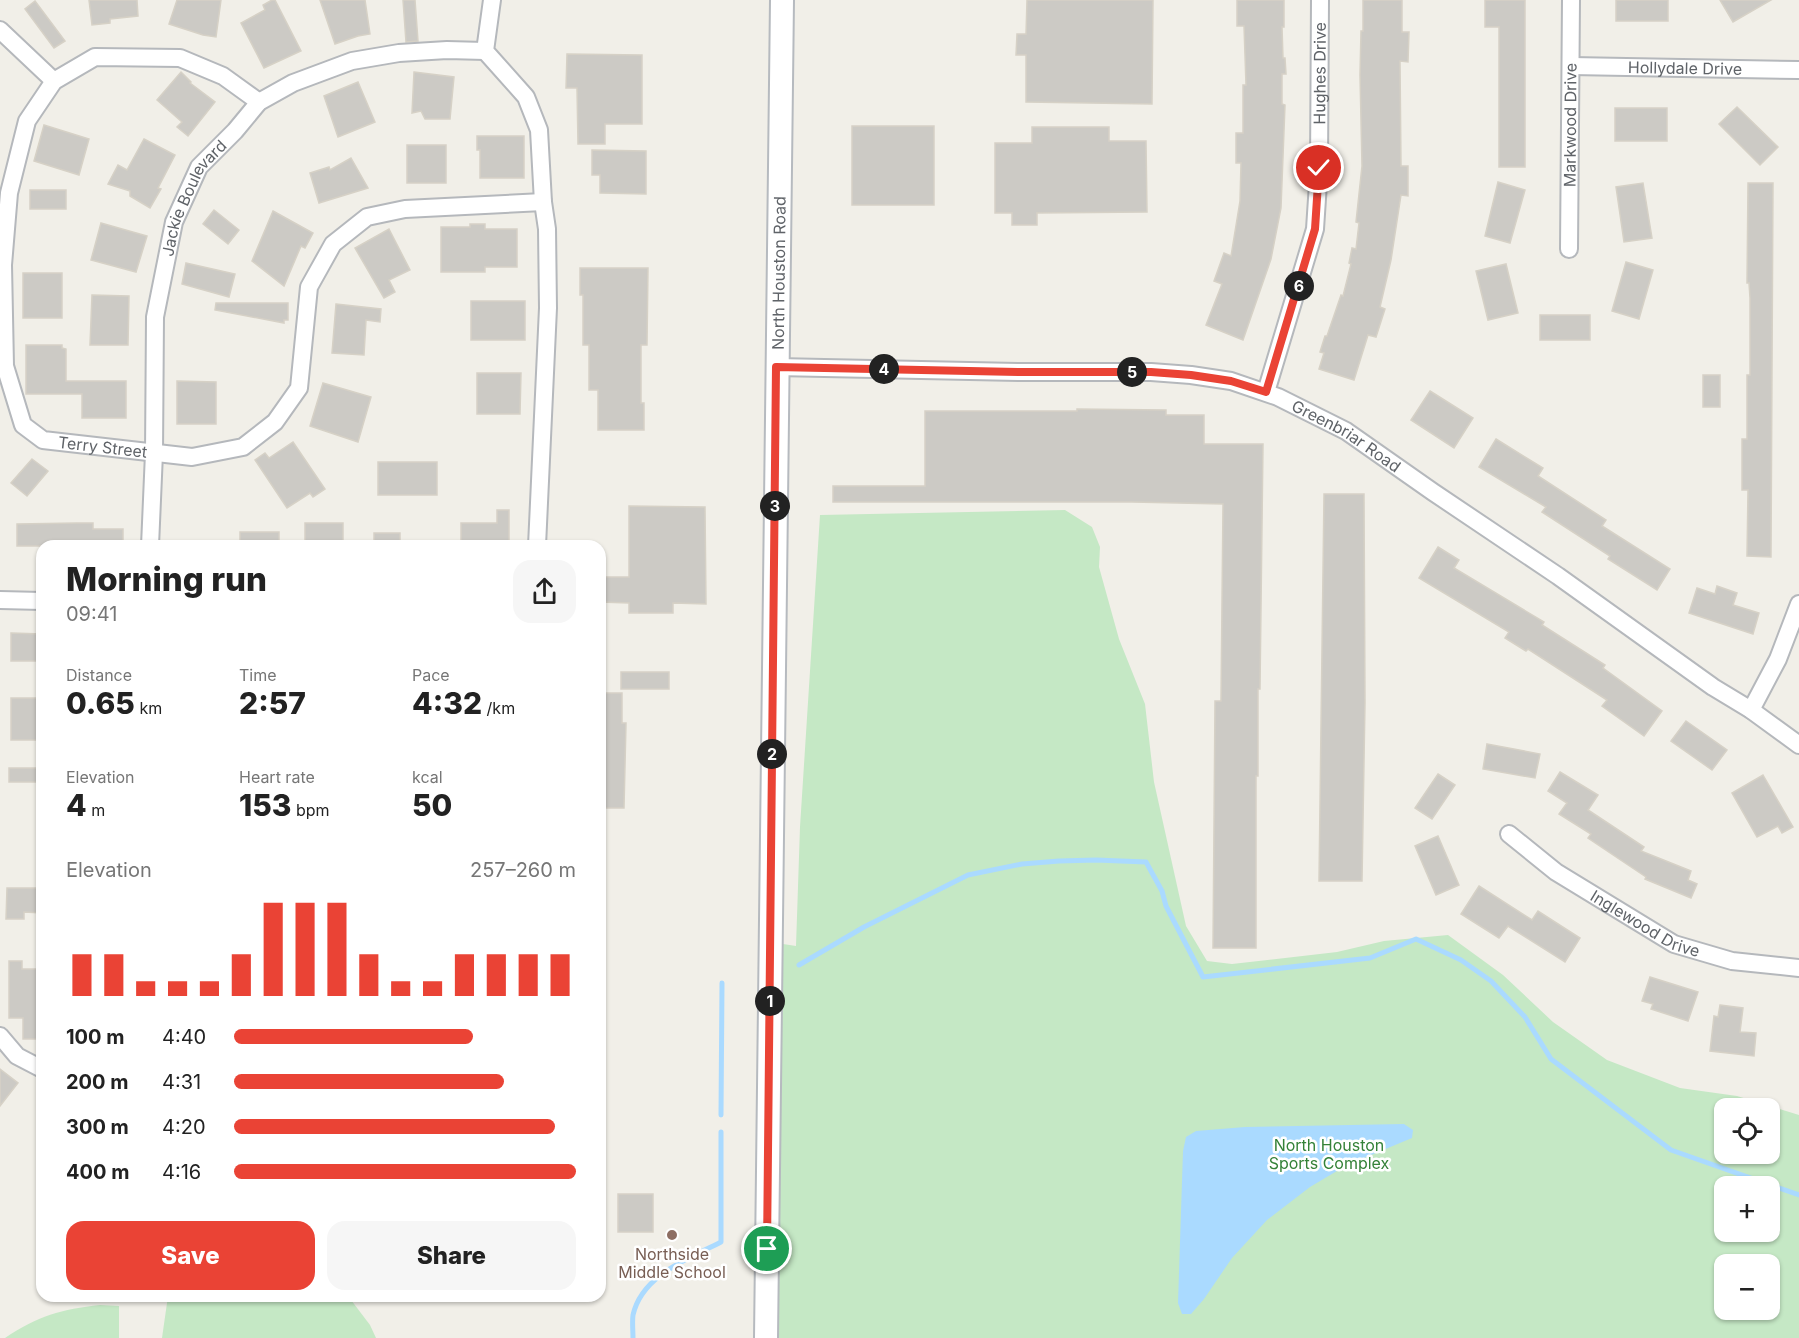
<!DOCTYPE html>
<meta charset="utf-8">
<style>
:root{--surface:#fff;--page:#f6f6f6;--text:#222;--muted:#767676;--accent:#ea4335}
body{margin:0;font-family:Inter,sans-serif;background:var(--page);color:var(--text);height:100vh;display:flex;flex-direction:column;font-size:22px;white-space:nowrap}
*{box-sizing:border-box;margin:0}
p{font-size:20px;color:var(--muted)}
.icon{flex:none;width:33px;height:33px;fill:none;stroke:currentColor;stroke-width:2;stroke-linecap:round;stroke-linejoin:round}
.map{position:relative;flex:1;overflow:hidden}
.drawer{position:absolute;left:36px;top:540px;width:570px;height:762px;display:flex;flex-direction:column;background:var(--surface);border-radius:18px;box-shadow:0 2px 4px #0004}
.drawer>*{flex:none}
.controls{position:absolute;left:1714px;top:1098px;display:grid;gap:12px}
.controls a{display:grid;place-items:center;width:66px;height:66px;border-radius:12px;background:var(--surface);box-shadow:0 2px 4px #0004;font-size:30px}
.pin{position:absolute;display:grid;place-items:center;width:51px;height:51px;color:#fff;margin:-26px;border:3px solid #fff;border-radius:50%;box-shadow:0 2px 6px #0007}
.km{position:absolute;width:30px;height:30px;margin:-15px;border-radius:50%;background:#222;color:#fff;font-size:16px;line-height:30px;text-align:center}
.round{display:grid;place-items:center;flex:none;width:63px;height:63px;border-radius:18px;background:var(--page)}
.overview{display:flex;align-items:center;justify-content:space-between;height:102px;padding:0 30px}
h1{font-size:33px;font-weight:800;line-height:45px}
.metrics{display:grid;grid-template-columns:repeat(3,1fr);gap:9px;height:102px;padding:6px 30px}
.metrics div{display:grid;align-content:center}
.metrics b{font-size:30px;font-weight:800}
.metrics small{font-size:16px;font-weight:400}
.metrics p{font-size:16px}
.chart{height:168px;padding:12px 30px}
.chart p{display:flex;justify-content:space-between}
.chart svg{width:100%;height:108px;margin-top:6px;stroke:var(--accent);stroke-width:6}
.primary-button{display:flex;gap:12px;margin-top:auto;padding:12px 30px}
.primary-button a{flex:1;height:69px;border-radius:18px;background:var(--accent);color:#fff;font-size:24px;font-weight:800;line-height:69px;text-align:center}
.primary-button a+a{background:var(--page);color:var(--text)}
ul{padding:0 30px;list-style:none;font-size:20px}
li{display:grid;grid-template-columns:96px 72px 1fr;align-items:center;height:45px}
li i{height:15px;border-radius:8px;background:var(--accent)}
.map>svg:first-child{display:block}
.green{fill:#c5e8c5;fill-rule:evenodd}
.water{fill:#aadaff}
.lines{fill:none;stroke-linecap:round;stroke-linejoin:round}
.stream{stroke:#aadaff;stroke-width:5}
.building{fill:#cccac5;stroke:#d6d1c6;stroke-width:1.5}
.street-casing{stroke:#b5b8bc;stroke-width:20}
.secondary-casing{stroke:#b6babf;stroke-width:26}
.street{stroke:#fff;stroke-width:16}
.secondary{stroke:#fff;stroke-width:22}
.route-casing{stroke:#fff;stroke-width:12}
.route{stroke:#ea4335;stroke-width:8}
.education-dot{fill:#8d6e63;stroke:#fff;stroke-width:2}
.labels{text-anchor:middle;stroke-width:5;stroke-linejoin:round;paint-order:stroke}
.street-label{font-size:16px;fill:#5f6368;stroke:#fff}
.park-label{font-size:16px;fill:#348238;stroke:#fff}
.education-label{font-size:16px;fill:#785e54;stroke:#fff}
</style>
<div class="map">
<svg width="1799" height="1338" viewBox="0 0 1799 1338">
<rect width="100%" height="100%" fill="#f1efe8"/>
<g class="green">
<path d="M 1065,510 L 1092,527 L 1100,547 L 1099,567 L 1119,639 L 1145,704 L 1154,782 L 1186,926 L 1207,961 L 1232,964 L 1337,952 L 1384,941 L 1448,935 L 1503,975 L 1553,1022 L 1607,1060 L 1680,1088 L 1737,1096 L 1799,1115 L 1799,1338 L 766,1338 L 770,942 L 796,946 L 800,827 L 820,515 ZM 1725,1108 L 1770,1108 L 1770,1154 L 1725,1154 ZM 1725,1186 L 1770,1186 L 1770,1232 L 1725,1232 ZM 1725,1264 L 1770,1264 L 1770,1310 L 1725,1310 Z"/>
<path d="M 168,1296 L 348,1296 L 370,1325 L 376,1338 L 162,1338 Z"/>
<path d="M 100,1305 L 119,1306 L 119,1338 L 5,1338 C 37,1316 62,1309 100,1305 Z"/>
</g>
<path class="water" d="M 1404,1124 L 1413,1130 L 1412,1138 L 1347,1165 L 1310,1187 L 1267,1220 L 1232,1258 L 1204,1299 L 1191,1314 L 1182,1314 L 1178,1303 L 1183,1151 L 1186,1137 L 1196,1131 L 1245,1127 Z"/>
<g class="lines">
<g class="stream">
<path d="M 799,965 L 864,927 L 968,875 L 1022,864 L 1059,861 L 1096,860 L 1146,862 L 1162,891 L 1166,906 L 1203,977 L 1370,958 L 1416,939 L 1461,960 L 1491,981 L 1525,1017 L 1551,1059 L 1671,1150 L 1799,1195"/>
<path d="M 721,1115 L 722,983"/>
<path d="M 633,1338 C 633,1331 632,1322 633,1315 C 642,1275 688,1259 721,1242 L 721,1132"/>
</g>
</g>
<g class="building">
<path d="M 89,0 L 137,0 L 138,16 L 110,19 L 110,23 L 92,25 Z"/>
<path d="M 177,0 L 221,0 L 216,37 L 203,35 L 169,24 Z"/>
<path d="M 272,0 L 275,0 L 301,51 L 264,68 L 241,23 L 265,10 L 263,5 Z"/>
<path d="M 320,0 L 365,0 L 370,34 L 358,36 L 335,44 Z"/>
<path d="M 403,0 L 415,0 L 418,41 L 406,42 Z"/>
<path d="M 1027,0 L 1153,0 L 1152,104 L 1026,102 L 1026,55 L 1016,55 L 1017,34 L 1026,34 Z"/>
<path d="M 1237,0 L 1284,0 L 1284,27 L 1282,27 L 1283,58 L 1285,58 L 1286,74 L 1282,74 L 1282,104 L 1285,105 L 1281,208 L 1271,259 L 1243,340 L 1206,325 L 1222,284 L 1214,281 L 1224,253 L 1231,256 L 1240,201 L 1241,163 L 1236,163 L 1236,133 L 1243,133 L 1243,85 L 1246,85 L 1244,26 L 1237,26 Z"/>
<path d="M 1363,0 L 1402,0 L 1402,32 L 1409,32 L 1408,62 L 1400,61 L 1401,166 L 1408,166 L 1408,196 L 1401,195 L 1391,260 L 1380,307 L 1385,309 L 1376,337 L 1368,335 L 1354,380 L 1319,369 L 1324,353 L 1320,352 L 1325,336 L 1327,336 L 1341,295 L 1343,296 L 1351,264 L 1349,263 L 1352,248 L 1356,249 L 1359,223 L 1356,222 L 1362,166 L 1360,75 L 1361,31 L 1363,31 Z"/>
<path d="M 1485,0 L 1525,0 L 1525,167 L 1499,167 L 1499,27 L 1485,27 Z"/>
<rect x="1616" y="0" width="52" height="21"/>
<path d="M 1720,0 L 1771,0 L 1733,22 Z"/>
<path d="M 35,1 L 65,41 L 54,48 L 25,9 Z"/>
<path d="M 567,54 L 642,55 L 642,124 L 605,124 L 605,144 L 578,144 L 577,88 L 566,88 Z"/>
<path d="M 181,72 L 191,82 L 190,83 L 215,102 L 188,136 L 177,127 L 182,122 L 157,100 Z"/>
<path d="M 414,72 L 454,77 L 450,119 L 425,119 L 421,111 L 412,113 Z"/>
<path d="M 358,82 L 375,122 L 338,137 L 324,96 Z"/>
<path d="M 1737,107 L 1778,147 L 1760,165 L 1719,124 Z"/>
<rect x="1615" y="108" width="52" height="33"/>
<path d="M 44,125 L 89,139 L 79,175 L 34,161 Z"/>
<rect x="852" y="126" width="82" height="79"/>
<path d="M 1032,127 L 1109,127 L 1109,141 L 1146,141 L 1147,212 L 1037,213 L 1037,225 L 1012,225 L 1012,213 L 995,213 L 995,143 L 1032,143 Z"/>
<path d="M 477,136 L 524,136 L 524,178 L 480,178 L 480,150 L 477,150 Z"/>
<path d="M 144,139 L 175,155 L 158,188 L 161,189 L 150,208 L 130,196 L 130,191 L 108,184 L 118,165 L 127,170 Z"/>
<rect x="407" y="145" width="39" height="38"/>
<path d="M 592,150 L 646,151 L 646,194 L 600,193 L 600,175 L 592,175 Z"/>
<path d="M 351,158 L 368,188 L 319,203 L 310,173 L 329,167 L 330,170 Z"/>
<path d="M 1498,182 L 1525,190 L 1510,243 L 1485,236 Z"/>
<path d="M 1643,183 L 1652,238 L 1624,242 L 1616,187 Z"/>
<path d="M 1748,183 L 1773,183 L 1771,557 L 1747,556 L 1748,490 L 1742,490 L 1742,439 L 1747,439 L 1747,375 L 1750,375 L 1750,298 L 1749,283 L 1747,283 Z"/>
<rect x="30" y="190" width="36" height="19"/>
<path d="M 214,210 L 239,230 L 228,244 L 203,224 Z"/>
<path d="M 273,211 L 313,233 L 305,248 L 301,246 L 284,286 L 252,261 Z"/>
<path d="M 101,223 L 147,236 L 136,272 L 91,260 Z"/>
<path d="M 470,224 L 485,224 L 485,229 L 517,229 L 517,267 L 485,267 L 485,272 L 441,272 L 441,227 L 470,227 Z"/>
<path d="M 389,229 L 410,270 L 389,280 L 395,292 L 384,298 L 355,248 Z"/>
<path d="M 1626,262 L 1653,270 L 1639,319 L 1612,311 Z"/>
<path d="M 186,263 L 235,274 L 229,297 L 182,284 Z"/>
<path d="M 1506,264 L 1518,313 L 1488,320 L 1476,271 Z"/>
<path d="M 580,268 L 648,268 L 647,345 L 641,345 L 641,403 L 644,403 L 644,430 L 598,430 L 598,390 L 589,390 L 589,345 L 583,345 L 583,295 L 580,295 Z"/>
<rect x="23" y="273" width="39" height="45"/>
<path d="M 92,295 L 129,296 L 128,345 L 90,345 Z"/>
<rect x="471" y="301" width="54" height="39"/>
<path d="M 216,303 L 288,303 L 288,320 L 284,320 L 284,323 L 215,310 Z"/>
<path d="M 336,304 L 381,309 L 380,322 L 366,320 L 364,355 L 332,353 Z"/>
<rect x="1540" y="315" width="50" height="25"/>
<path d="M 26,345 L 62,345 L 62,348 L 66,349 L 66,381 L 126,381 L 126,418 L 82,418 L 82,394 L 26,394 Z"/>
<path d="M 477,373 L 521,373 L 520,414 L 477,414 Z"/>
<rect x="1703" y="375" width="17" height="32"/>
<path d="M 177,381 L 216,382 L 216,424 L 177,424 Z"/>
<path d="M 323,383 L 371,397 L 358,442 L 310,426 Z"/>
<path d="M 1430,391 L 1473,418 L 1454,448 L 1411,420 Z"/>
<path d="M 1077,409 L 1166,410 L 1166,415 L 1204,415 L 1204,444 L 1263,444 L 1260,689 L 1258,689 L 1258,776 L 1256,776 L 1256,948 L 1213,948 L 1215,701 L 1221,701 L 1223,504 L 1132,502 L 833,502 L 833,486 L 925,486 L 925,411 L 1077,411 Z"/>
<path d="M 1496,439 L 1543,468 L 1538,476 L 1606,520 L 1602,526 L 1670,569 L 1657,590 L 1608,559 L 1610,556 L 1542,512 L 1546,507 L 1479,467 Z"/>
<path d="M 293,442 L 325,489 L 313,497 L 310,493 L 287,508 L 255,460 L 265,453 L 269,458 Z"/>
<path d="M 32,459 L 48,471 L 27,496 L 11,483 Z"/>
<rect x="378" y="462" width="59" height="33"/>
<path d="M 1324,494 L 1364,494 L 1365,702 L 1362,881 L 1319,881 Z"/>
<path d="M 629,506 L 705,507 L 706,604 L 673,603 L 673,613 L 629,613 L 629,603 L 600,602 L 600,577 L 629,577 Z"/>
<path d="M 497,510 L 509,510 L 509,546 L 461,546 L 461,523 L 497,523 Z"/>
<path d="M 77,523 L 93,523 L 93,529 L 123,529 L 123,546 L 17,546 L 17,524 Z"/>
<rect x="305" y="523" width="38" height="23"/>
<rect x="240" y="532" width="39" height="14"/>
<rect x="374" y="533" width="26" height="13"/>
<path d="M 1438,547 L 1459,560 L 1454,568 L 1544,622 L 1542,625 L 1605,665 L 1603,668 L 1662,711 L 1644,736 L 1602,706 L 1607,700 L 1528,649 L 1526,651 L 1505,638 L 1509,632 L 1419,578 Z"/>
<path d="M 1717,586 L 1737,593 L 1733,605 L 1759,613 L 1753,634 L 1689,613 L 1697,588 L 1715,594 Z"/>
<path d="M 11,633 L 42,634 L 42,661 L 11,661 Z"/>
<rect x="621" y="672" width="48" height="17"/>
<path d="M 600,693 L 622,693 L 622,723 L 626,723 L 624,808 L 600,808 Z"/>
<rect x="11" y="698" width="31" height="42"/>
<path d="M 1686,721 L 1727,750 L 1712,770 L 1671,741 Z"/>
<path d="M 1487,744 L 1540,754 L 1535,778 L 1483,769 Z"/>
<rect x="9" y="768" width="33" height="14"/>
<path d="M 1560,772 L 1598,795 L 1588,810 L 1644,847 L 1641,851 L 1691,871 L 1688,880 L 1697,884 L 1691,898 L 1645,879 L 1646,877 L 1588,838 L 1591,834 L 1559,814 L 1567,803 L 1548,791 Z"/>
<path d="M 1438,774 L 1455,785 L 1432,819 L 1415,808 Z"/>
<path d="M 1763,775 L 1793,827 L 1782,833 L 1778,826 L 1757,837 L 1732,793 Z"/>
<path d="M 1438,836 L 1459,885 L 1436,895 L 1415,846 Z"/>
<path d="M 1479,886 L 1532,920 L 1538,911 L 1580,938 L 1565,962 L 1508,926 L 1499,938 L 1461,914 Z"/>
<path d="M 7,888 L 42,888 L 42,913 L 24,912 L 24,919 L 6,919 Z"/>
<path d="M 9,961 L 22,961 L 22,969 L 42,969 L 42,1039 L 23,1039 L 23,1018 L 9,1018 Z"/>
<path d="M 1650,977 L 1698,992 L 1688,1021 L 1651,1009 L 1653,1004 L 1642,1001 Z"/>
<path d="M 1720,1005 L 1743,1008 L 1740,1032 L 1756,1033 L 1754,1056 L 1710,1051 L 1714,1016 L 1718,1017 Z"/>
<path d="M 0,1069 L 18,1083 L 0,1106 Z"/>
<rect x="618" y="1194" width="35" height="38"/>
</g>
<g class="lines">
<defs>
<g id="street">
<path d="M 492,0 L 485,51 L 526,97 L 539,130 L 543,202 L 547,229 L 548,308 L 537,546"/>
<path d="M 0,30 L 54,81"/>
<path id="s1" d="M 1571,66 L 1799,70"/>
<path id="s2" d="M 259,102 L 223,76 L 180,58 L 95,57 L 54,81 L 27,121 L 9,193 L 3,265 L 5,366 L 23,425 L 43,440 L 192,457 L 243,447 L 275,422 L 299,388 L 309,287 L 333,244 L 367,217 L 405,209 L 543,202"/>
<path id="s3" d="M 1569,249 L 1571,0"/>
<path id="s4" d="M 776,367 L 1020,372 L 1151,372 L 1191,375 L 1231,381 L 1278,397 L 1346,431 L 1433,492 L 1558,576 L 1713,687 L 1751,710 L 1799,745"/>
<path id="s5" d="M 1266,392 L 1315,229 L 1319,168 L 1320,0"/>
<path id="s6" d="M 150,546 L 154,453 L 155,317 L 174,222 L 199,167 L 235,131 L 259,102 L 293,83 L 352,61 L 399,53 L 447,50 L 485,51"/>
<path d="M 0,600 L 42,601"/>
<path d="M 1751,710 L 1778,659 L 1799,604"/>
<path id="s7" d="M 1509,834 L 1556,872 L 1674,944 L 1732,961 L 1799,968"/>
<path d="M 0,1036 L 17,1056 L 42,1069"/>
</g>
<g id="secondary">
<path id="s8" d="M 766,1338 L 782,0"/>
</g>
</defs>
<use href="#street" class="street-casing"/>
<use href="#secondary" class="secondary-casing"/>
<use href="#street" class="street"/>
<use href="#secondary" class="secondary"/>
</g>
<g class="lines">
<defs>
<path id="route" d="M 767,1249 L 776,367 L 1020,372 L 1151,372 L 1191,375 L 1231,381 L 1266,392 L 1315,229 L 1319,168"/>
</defs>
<use href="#route" class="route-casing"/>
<use href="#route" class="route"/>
</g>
<circle class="education-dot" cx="672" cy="1235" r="6"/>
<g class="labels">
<g class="street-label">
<text dy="6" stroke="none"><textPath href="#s1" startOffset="114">Hollydale Drive</textPath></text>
<text dy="6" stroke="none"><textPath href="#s5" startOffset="326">Hughes Drive</textPath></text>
<text dy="6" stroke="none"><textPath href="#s3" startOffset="124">Markwood Drive</textPath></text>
<text dy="6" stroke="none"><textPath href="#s6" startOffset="356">Jackie Boulevard</textPath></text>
<text dy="6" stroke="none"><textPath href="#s8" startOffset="1065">North Houston Road</textPath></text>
<text dy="6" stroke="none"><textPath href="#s4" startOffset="584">Greenbriar Road</textPath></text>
<text dy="6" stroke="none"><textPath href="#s2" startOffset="666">Terry Street</textPath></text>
<text dy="6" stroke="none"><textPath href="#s7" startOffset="164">Inglewood Drive</textPath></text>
</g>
<g class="park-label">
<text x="1329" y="1151">North Houston<tspan x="1329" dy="18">Sports Complex</tspan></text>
</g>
<g class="education-label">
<text x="672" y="1260">Northside<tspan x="672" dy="18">Middle School</tspan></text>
</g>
</g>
</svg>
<div class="controls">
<a><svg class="icon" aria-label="locate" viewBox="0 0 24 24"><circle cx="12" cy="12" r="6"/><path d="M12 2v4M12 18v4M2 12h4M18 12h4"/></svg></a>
<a>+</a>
<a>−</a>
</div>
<div class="pin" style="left:767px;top:1249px;background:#1e9e55"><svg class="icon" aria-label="arrive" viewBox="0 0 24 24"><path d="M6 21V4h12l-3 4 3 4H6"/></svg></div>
<div class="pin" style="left:1319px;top:168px;background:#d93025"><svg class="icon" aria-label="check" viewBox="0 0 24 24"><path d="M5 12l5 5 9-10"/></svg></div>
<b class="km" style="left:770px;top:1001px">1</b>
<b class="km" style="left:772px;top:754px">2</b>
<b class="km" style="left:775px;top:506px">3</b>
<b class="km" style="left:884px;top:369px">4</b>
<b class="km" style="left:1132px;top:372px">5</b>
<b class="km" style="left:1299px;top:286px">6</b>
<section class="drawer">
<div class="overview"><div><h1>Morning run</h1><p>09:41</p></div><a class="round"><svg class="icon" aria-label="share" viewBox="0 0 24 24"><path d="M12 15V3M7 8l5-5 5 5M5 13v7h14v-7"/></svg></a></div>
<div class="metrics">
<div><p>Distance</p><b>0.65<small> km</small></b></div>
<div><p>Time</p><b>2:57</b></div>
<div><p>Pace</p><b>4:32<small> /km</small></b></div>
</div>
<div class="metrics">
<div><p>Elevation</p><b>4<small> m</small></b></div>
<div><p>Heart rate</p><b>153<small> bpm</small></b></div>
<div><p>kcal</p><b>50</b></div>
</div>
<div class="chart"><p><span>Elevation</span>257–260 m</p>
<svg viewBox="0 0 160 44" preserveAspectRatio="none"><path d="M5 44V27M15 44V27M25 44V38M35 44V38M45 44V38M55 44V27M65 44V6M75 44V6M85 44V6M95 44V27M105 44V38M115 44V38M125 44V27M135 44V27M145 44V27M155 44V27"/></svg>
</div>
<ul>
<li><b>100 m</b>4:40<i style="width:70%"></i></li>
<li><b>200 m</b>4:31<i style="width:79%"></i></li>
<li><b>300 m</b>4:20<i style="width:94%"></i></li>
<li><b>400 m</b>4:16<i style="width:100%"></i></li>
</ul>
<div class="primary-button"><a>Save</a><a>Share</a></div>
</section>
</div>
